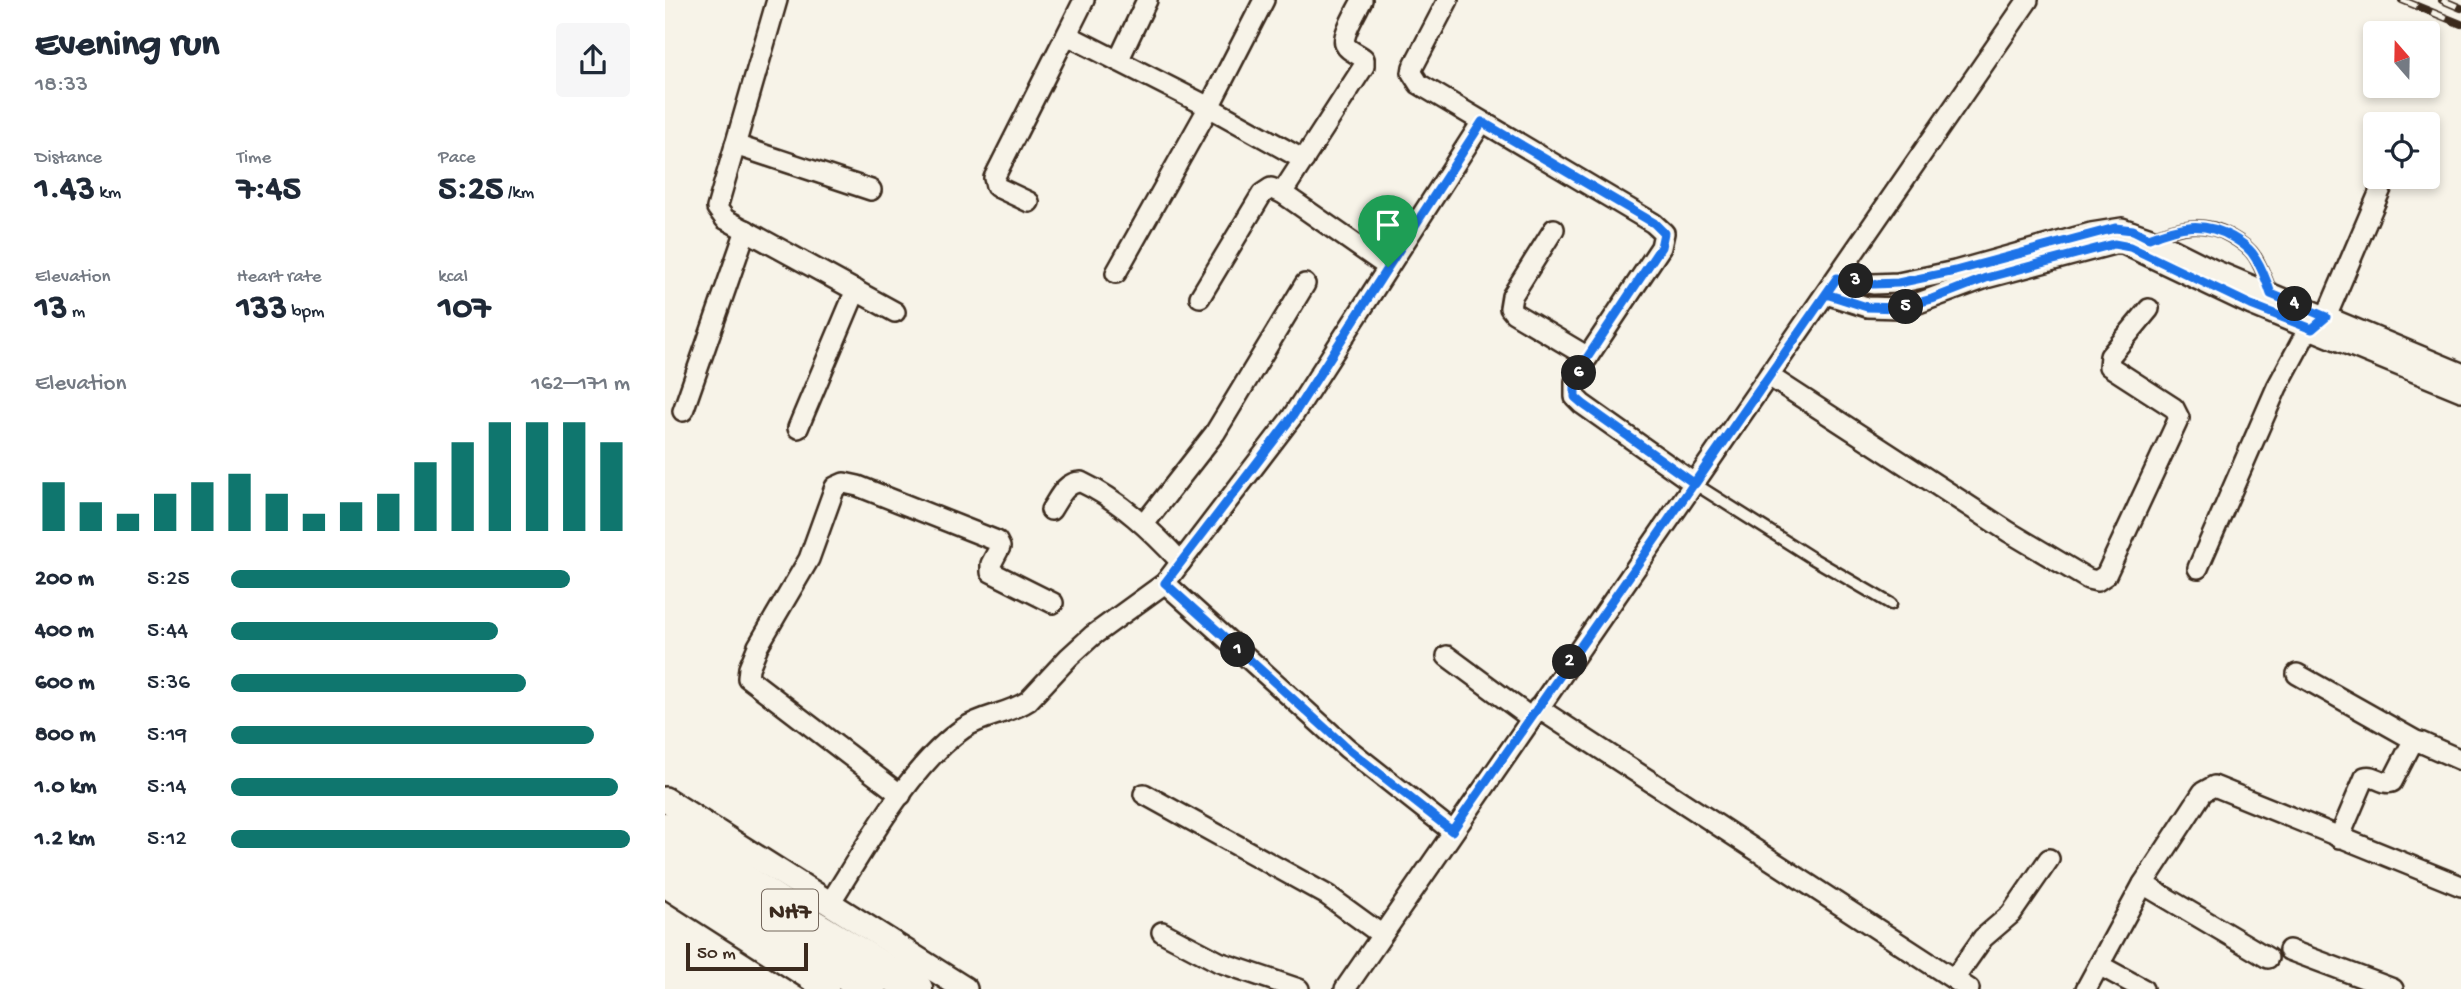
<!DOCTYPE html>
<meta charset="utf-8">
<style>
:root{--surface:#fff;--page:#f6f6f7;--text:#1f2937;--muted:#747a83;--accent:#0f766e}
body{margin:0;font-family:"Gochi Hand",sans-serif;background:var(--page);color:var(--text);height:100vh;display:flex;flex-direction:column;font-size:26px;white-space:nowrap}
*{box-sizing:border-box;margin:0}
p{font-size:23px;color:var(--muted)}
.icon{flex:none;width:38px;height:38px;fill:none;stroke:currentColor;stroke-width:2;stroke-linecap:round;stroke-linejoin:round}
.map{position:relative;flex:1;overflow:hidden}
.panel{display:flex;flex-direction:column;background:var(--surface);width:665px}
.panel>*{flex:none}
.needle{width:46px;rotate:340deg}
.tools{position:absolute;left:1698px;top:21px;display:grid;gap:14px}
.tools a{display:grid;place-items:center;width:77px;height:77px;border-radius:7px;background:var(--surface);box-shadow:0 4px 10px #0003;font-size:35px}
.scale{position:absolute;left:21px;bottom:18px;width:122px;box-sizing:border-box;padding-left:7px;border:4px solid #3b2a1e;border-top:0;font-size:19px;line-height:24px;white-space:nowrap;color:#3b2a1e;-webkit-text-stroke:5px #f7f3e8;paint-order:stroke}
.pin{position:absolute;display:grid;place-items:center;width:60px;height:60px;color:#fff;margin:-72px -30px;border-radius:50% 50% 50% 0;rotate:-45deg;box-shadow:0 0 7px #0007}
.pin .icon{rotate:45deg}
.km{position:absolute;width:35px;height:35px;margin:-18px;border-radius:50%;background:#222;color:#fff;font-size:19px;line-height:35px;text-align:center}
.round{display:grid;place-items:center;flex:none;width:74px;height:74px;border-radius:7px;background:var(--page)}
.head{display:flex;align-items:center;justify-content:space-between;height:119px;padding:0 35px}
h1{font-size:38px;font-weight:800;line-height:52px}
.figures{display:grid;grid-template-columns:repeat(3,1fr);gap:10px;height:119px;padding:7px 35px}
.figures div{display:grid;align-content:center}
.figures b{font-size:35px;font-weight:800}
.figures small{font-size:19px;font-weight:400}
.figures p{font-size:19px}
.chart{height:196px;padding:14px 35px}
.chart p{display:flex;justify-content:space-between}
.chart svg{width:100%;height:126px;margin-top:7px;stroke:var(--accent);stroke-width:6}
ul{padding:0 35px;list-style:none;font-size:23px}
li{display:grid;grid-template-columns:112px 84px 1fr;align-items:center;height:52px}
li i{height:18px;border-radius:9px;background:var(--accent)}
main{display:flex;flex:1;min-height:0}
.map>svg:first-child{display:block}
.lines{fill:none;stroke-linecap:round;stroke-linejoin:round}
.service-casing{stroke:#3b2a1e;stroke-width:15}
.minor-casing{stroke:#3b2a1e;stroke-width:24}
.tertiary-casing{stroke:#3b2a1e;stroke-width:28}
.trunk-casing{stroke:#3b2a1e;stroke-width:37}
.service{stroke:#f7f3e8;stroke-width:10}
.minor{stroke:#f7f3e8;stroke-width:19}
.tertiary{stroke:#f7f3e8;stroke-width:23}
.trunk{stroke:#f7f3e8;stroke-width:32}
.rail-casing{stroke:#3b2a1e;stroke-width:8}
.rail{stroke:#f7f3e8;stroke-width:5;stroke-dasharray:16;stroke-linecap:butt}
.route-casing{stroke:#fff;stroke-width:14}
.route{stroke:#1a73e8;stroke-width:9}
.labels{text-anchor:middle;stroke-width:7;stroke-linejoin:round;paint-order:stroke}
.shield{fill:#f7f3e8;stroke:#73665b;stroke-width:2}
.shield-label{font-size:24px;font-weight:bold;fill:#3b2a1e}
</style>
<main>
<section class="panel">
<div class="head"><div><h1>Evening run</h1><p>18:33</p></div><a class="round"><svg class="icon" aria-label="share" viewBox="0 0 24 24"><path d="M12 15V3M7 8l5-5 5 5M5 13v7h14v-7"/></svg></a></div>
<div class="figures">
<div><p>Distance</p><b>1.43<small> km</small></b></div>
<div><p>Time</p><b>7:45</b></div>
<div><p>Pace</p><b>5:25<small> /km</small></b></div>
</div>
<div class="figures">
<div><p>Elevation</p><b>13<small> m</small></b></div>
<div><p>Heart rate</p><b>133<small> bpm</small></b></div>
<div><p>kcal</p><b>107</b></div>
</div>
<div class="chart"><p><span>Elevation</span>162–171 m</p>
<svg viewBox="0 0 160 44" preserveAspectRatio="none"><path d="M5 44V27M15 44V34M25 44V38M35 44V31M45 44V27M55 44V24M65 44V31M75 44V38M85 44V34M95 44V31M105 44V20M115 44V13M125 44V6M135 44V6M145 44V6M155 44V13"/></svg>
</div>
<ul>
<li><b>200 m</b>5:25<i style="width:85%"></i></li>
<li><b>400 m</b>5:44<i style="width:67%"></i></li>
<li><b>600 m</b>5:36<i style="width:74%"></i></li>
<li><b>800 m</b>5:19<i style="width:91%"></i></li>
<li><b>1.0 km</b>5:14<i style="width:97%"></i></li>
<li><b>1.2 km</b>5:12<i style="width:100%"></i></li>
</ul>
</section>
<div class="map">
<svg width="1796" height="989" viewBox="0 0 1796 989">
<rect width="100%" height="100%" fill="#f7f3e8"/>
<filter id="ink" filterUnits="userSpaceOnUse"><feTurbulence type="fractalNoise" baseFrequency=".0143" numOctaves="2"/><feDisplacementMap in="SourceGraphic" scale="14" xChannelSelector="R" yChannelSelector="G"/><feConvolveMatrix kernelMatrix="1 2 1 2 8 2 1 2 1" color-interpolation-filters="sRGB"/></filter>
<g filter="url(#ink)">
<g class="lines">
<defs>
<g id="service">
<path d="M 1485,238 C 1513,227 1537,220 1565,236 C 1574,241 1584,247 1590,257 C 1597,268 1601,281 1606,293"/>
<path d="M 1030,484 L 1147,558 L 1226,604"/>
</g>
<g id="minor">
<path d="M 112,0 L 52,208 L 60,219 L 230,312"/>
<path d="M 783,0 L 748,67 L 747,73 L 754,84 L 988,223 L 999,233 L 996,247 L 918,364 L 910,381 L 910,397 L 917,404 L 1030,484"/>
<path d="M 400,38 L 419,0"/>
<path d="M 453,61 L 482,0"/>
<path d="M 70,145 L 206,190"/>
<path d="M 617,193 L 699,66 L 699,59 C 694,54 683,51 680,44 C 676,36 693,9 697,0"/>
<path d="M 364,202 L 334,188 L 331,186 L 329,178 L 397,43 L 404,36 L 544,107 L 639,160"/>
<path d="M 889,229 L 847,296 L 845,308 L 849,313 L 923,357"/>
<path d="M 451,273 L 544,107 L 599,0"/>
<path d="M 1172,278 L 1208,284 L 1233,283 L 1290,271 L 1426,233 L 1457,228 L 1483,237 L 1547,269 L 1796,373"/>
<path d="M 1161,294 L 1202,307 L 1234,308 L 1248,305 L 1321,278 L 1449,244 L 1458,244 L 1586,305 L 1796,391"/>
<path d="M 535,297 L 597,194 L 606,188 L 617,193 L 723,267"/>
<path d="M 1104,376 L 1344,532 L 1423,579 L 1432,581 L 1441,575 L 1514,418 L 1509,408 L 1444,366 L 1445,356 L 1484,309"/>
<path d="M 18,411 L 81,230"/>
<path d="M 133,428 L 191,290"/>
<path d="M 386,510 C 394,498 400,482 416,482 C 456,501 486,530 516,562"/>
<path d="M 479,524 L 550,433 L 640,284"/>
<path d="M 1533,568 L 1612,387 L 1640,335 L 1661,317 L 1721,177"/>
<path d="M 500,583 L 682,748 L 787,831"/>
<path d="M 782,656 L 866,718"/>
<path d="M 1632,674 L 1751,741"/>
<path d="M 873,708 L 1304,989"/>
<path d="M 479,794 L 662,895 L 717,935"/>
<path d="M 236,795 L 83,678 L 84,668 L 93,646 L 144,559 L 170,487 L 179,483 L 193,486 L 332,541 L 335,547 L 326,564 L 326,572 L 388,603"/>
<path d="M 1674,838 L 1700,777 C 1709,774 1717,785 1727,782 L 1747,743 L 1755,742 L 1796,760"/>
<path d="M 1478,884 L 1603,958"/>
<path d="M 165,903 C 200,848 245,765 299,728 C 319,715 343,714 363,701 L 404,657 L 427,636 L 500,583 L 627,417 L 817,122"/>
<path d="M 497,932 L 554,962 L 634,989"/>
<path d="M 1624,950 L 1728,989"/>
<path d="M 1434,965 L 1478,989"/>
<path d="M 1289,979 L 1318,938 L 1346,914 L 1384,859"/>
<path d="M 680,989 L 1363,0"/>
<path d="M 1421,989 L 1478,884 L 1538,792 L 1549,786 L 1796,886"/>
</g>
<g id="tertiary">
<path d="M 0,799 L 300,989"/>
<path d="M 0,885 L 162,989"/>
</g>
<g id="trunk">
<path d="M 0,829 L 148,926 L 251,989"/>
<path d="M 0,861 L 205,989"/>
</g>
</defs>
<use href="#service" class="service-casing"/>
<use href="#minor" class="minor-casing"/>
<use href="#tertiary" class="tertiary-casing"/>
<use href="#trunk" class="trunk-casing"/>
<use href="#service" class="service"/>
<use href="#minor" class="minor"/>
<use href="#tertiary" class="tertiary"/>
<use href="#trunk" class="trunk"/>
<defs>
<g id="rail">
<path d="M 1737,0 L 1796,24"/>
<path d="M 1777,0 L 1796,8"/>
</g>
</defs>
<use href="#rail" class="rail-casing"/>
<use href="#rail" class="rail"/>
</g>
</g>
<g class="lines" filter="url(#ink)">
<defs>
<path id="route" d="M 723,267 L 627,417 L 500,583 L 682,748 L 787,831 C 915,647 1044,462 1172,278 L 1208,284 L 1233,283 L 1290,271 L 1450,228 L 1468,230 L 1484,238 C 1514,226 1538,220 1567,237 C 1577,243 1586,249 1591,259 C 1598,270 1602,282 1606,294 L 1661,317 L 1647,329 L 1586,305 L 1465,247 L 1449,244 L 1321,278 L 1267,299 L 1234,308 L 1202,307 L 1161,294 L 1030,484 L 918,404 L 910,397 L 910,381 L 918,364 L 996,247 L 999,233 L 989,223 L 817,122 L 723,267"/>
</defs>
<use href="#route" class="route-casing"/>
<use href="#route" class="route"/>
</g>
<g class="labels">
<rect class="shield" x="97" y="889.5" width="56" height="41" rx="5"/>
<g class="shield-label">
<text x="125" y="918">NH7</text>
</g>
</g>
</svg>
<div class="tools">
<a><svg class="needle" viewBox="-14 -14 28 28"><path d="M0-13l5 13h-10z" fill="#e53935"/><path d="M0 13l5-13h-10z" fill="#747a83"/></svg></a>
<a><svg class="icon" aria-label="locate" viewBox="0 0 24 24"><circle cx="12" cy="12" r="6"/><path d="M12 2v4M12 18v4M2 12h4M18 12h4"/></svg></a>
</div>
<div class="scale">50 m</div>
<div class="pin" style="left:723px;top:267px;background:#1e9e55"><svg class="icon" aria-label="arrive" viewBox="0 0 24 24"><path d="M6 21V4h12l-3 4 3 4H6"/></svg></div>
<b class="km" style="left:573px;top:650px">1</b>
<b class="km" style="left:905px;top:662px">2</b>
<b class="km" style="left:1191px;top:281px">3</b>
<b class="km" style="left:1630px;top:304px">4</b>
<b class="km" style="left:1241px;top:307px">5</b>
<b class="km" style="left:914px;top:373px">6</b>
</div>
</main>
